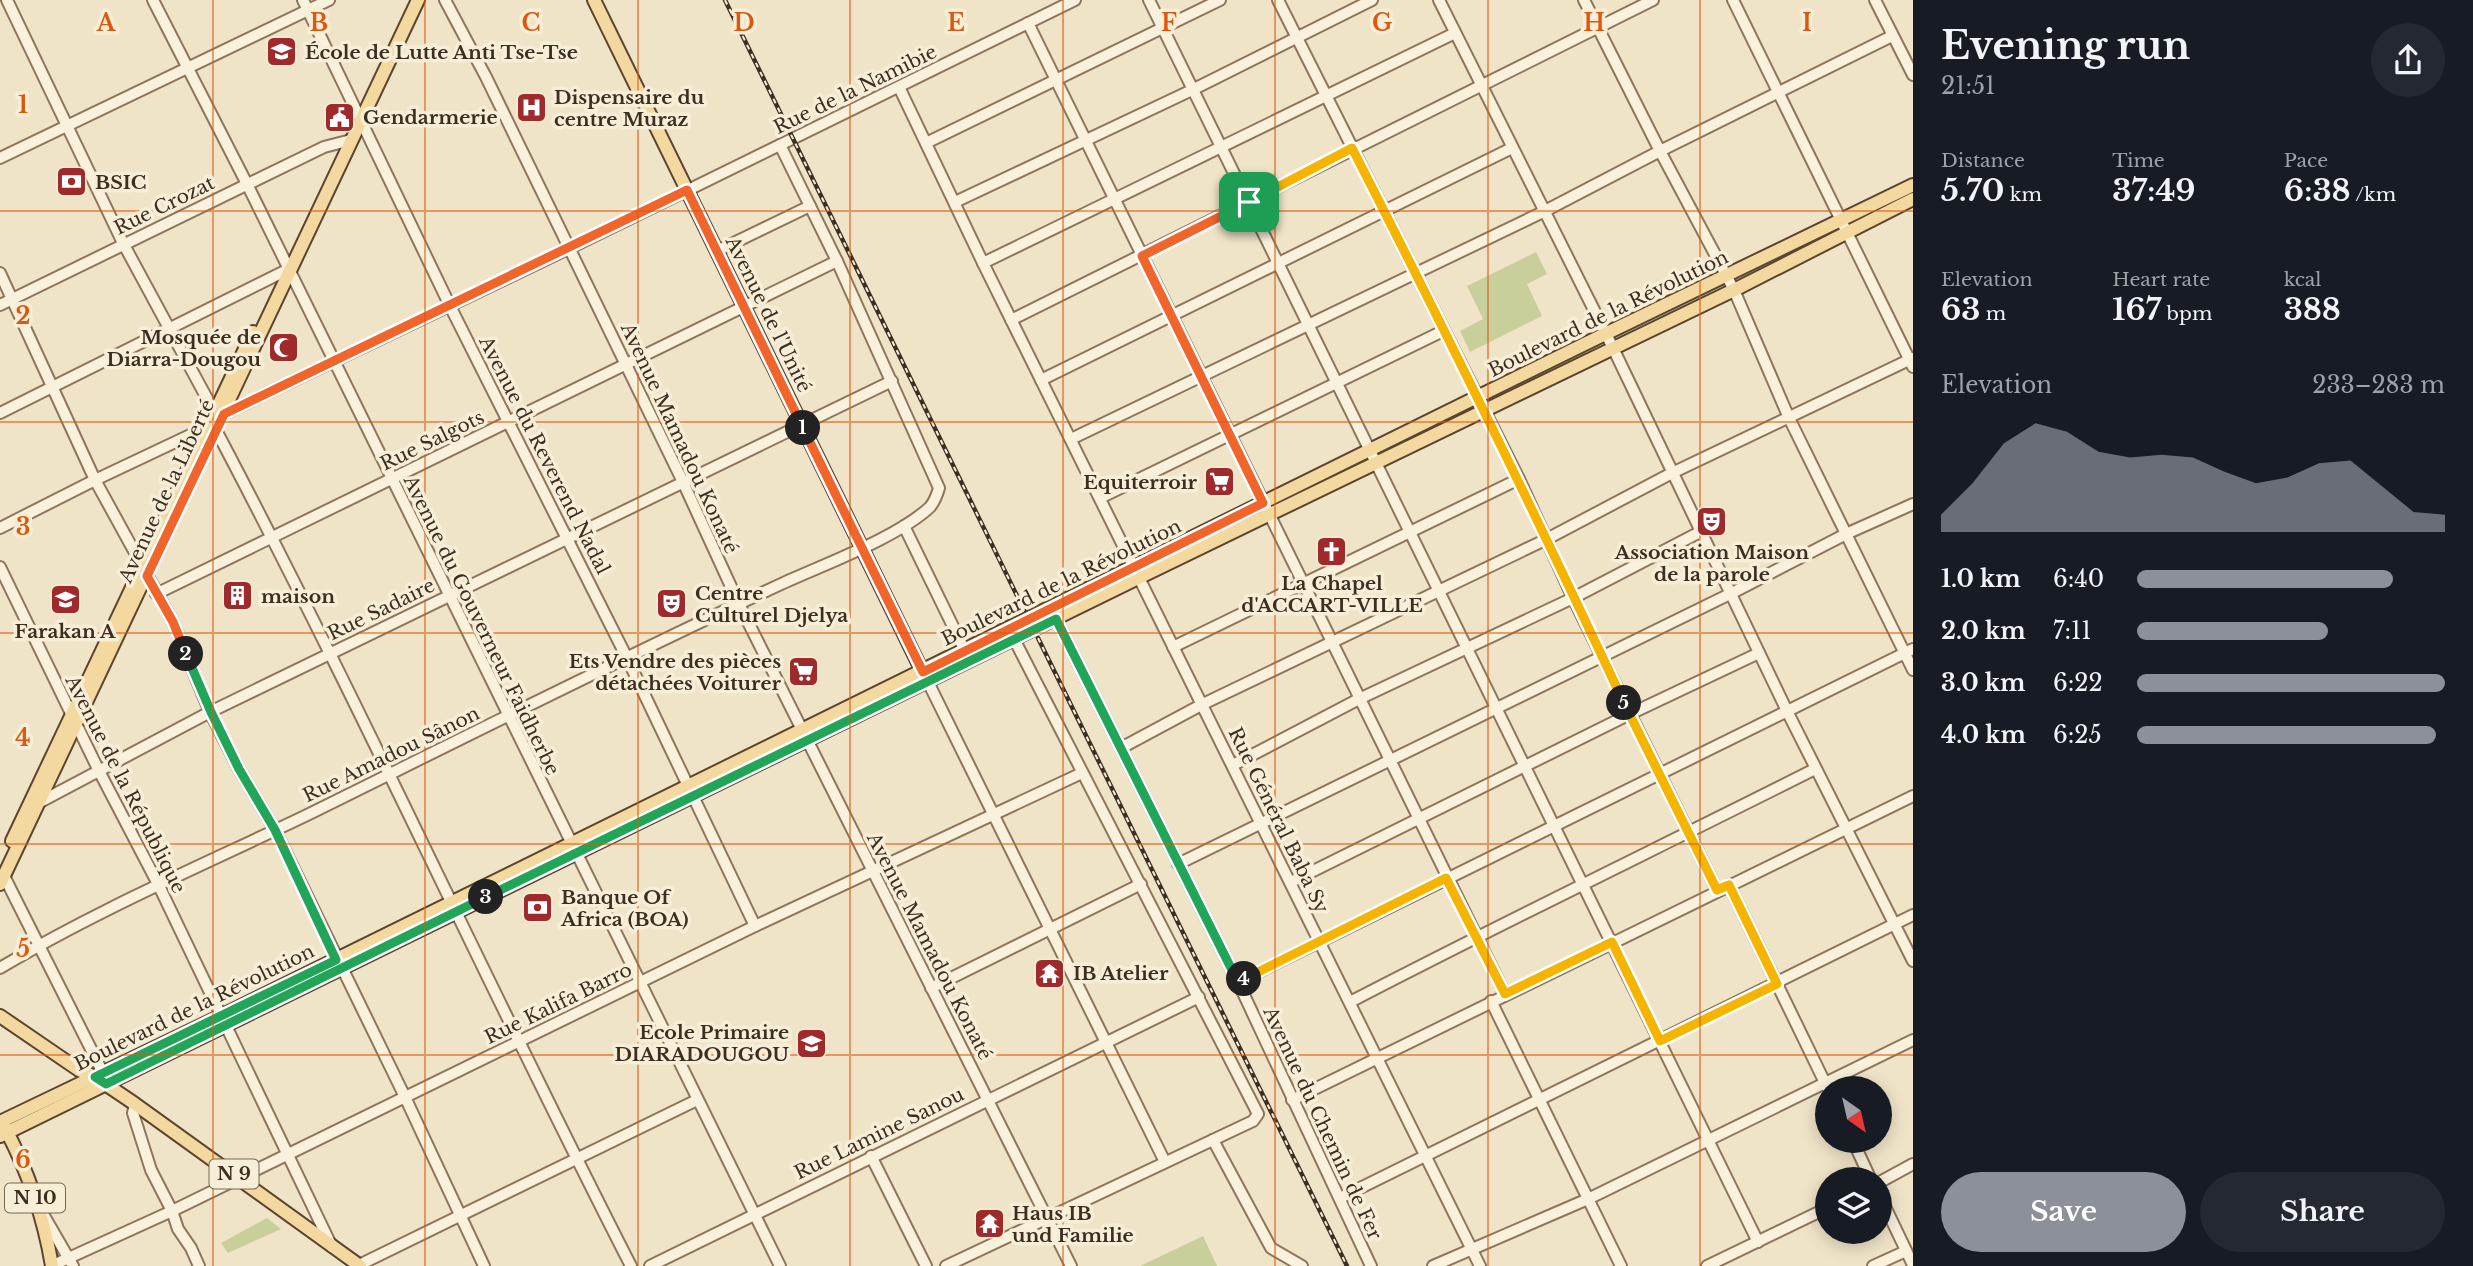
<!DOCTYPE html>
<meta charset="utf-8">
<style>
:root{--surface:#171b24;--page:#242831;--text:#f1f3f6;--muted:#9ea1a6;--accent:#8c9099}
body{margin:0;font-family:"Libre Baskerville",serif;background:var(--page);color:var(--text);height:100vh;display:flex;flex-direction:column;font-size:26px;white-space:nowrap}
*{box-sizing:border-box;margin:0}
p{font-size:23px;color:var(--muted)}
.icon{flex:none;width:38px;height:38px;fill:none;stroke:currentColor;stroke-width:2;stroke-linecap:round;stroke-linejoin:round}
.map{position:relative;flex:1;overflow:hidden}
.details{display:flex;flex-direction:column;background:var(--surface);width:560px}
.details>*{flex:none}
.needle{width:46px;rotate:146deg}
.controls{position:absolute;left:1815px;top:1076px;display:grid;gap:14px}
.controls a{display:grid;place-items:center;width:77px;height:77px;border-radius:50%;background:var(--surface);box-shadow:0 4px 18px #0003;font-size:35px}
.pin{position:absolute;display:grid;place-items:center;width:60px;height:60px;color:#fff;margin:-30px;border-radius:14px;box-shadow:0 4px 10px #0006}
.km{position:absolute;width:35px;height:35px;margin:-18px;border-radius:50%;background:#222;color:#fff;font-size:19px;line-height:35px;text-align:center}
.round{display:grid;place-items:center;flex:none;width:74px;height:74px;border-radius:37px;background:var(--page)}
.summary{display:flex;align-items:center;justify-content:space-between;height:119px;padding:0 28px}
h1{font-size:38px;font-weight:700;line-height:52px}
.figures{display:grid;grid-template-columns:repeat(3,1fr);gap:10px;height:119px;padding:7px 28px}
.figures div{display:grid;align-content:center}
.figures b{font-size:30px;font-weight:700}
.figures small{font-size:19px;font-weight:400}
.figures p{font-size:19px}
.chart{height:196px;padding:14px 28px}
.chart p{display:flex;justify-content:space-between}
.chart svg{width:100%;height:126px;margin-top:7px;fill:var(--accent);opacity:.7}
.primary-button{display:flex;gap:14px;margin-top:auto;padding:14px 28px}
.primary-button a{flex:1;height:80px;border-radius:42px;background:var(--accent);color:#fff;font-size:28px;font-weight:700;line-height:80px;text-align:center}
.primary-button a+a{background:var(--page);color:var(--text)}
ul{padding:0 28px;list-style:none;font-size:23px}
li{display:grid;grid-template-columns:112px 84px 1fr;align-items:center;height:52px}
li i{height:18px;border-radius:9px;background:var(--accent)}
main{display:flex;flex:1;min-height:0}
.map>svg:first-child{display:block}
.green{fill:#c9cf9b}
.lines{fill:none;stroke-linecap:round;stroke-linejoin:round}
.minor-casing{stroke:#8d765c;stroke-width:14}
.major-casing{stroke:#5b4430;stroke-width:16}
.minor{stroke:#faf1dc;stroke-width:10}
.major{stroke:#f3d9a0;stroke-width:12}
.rail-casing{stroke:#3d2e20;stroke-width:4.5}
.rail{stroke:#f7eed8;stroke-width:2;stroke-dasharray:5;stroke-linecap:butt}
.split-1-casing{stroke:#fff;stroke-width:14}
.split-2-casing{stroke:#fff;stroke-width:14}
.split-3-casing{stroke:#fff;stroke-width:14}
.split-4-casing{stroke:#fff;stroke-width:14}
.split-5-casing{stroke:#fff;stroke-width:14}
.split-6-casing{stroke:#fff;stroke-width:14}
.split-1{stroke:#f0652b;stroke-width:9}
.split-2{stroke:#f0652b;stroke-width:9}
.split-3{stroke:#22a559;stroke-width:9}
.split-4{stroke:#22a559;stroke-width:9}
.split-5{stroke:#f5b400;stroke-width:9}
.split-6{stroke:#f5b400;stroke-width:9}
.grid{fill:none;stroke:#df570d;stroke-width:2;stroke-opacity:0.55}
.labels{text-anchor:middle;stroke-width:7;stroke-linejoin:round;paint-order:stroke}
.shield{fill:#f7eed8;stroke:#756857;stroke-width:2}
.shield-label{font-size:18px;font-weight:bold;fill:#3d2e20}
.poi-label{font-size:19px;font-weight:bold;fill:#3d2e20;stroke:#f7eed8;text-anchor:start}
.street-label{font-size:19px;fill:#3d2e20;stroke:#f7eed8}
.grid-label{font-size:23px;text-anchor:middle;font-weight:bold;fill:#df570d;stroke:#f7eed8;stroke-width:7;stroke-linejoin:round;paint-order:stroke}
</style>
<main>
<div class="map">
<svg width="1913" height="1266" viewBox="0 0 1913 1266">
<rect width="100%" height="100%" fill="#f0e4c8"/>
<g class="green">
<path d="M 1536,252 L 1547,274 L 1527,284 L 1542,316 L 1470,352 L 1460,331 L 1483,319 L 1467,286 Z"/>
<path d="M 267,1218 L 281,1229 L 228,1253 L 221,1243 Z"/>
<path d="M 1203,1236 L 1217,1266 L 1140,1266 Z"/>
</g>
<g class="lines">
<defs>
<g id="minor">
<path d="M 7,0 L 123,243 L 210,404 L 215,411 L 224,414 L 570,248 L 1075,0"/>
<path d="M 153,0 L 247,184 L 780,1266"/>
<path d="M 303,0 L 450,306 L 627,658 L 755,926"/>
<path d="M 445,0 L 486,77 L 683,482 L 739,604 L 1071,1266"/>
<path d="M 1149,0 L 1758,1242"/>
<path d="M 1278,0 L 1519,479 L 1573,598 L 1717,890"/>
<path d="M 1439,0 L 1613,348 L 1787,711 L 1913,961"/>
<path d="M 1584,0 L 1660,151 L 1734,290 L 1789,418 L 1913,670"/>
<path d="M 1733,0 L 1913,367"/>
<path d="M 1875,0 L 1913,75"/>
<path d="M 1028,23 L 1505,994"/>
<path d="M 899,87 L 983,263 L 1480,1266"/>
<path d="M 926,143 L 1220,0"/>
<path d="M 0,158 L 329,0"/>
<path d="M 955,202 L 1192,90 L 1372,0"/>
<path d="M 717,251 L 810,206"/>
<path d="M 983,263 L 1455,33"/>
<path d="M 0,273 L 95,480 L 173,622 L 210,712 L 239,769 L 275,830 L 405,1097 L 484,1266"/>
<path d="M 0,305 L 324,147 L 351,140"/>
<path d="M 1011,320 L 1653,0"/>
<path d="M 1041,380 L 1512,148"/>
<path d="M 0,413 L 291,268"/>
<path d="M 1071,439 L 1543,212 L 1660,151 L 1892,36"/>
<path d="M 1100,498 L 1443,331"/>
<path d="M 904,526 L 965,651"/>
<path d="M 0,528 L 95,480 L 207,427 L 216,430 C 361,705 489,989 631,1266"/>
<path d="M 0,567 L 99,771 L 159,886 L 332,1247"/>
<path d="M 156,594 L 837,261"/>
<path d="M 1056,619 L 1238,982 L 1371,1266"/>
<path d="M 1173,647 L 1519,479"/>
<path d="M 928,682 L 1165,1162"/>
<path d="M 1121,748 L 1203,704 L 1545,540 L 1672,473 L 1913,358"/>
<path d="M 1233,765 L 1359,699 L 1573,598 L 1700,532"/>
<path d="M 40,802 L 210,712 L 892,381"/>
<path d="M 1178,864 L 1732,593 L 1846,534 L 1913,504"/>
<path d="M 4,876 L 103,1073"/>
<path d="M 1291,882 L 1630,714 L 1759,653"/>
<path d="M 1729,885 L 1827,1087"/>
<path d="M 0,968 C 97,910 203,865 305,816 C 463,738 620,659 779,585 C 822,565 897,538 930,507 C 935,501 937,495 939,488 L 837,261 L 780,145"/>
<path d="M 1238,982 L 1913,649"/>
<path d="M 931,988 L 1141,884"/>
<path d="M 1491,1001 L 1621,1266"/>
<path d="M 1350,1002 C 1504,922 1660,847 1815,769"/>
<path d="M 1292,1100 L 1913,796"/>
<path d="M 135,1104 L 133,1113 L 151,1170 L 172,1211 L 178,1229 L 191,1248 L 199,1266"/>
<path d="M 1213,1140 L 1271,1248 L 1302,1266"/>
<path d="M 1853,1141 L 1871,1180"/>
<path d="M 871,1156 L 926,1266"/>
<path d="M 1880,1182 L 1913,1164"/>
<path d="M 1880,1196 L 1913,1265"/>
<path d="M 1340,1198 L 1913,915"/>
<path d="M 43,1214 L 73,1266"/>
<path d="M 51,1266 L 172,1211 L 755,926 L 1082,773"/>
<path d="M 357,1266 L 697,1100"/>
<path d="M 650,1266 L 1199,997"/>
<path d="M 946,1266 L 1253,1121 L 1258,1114 L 1014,639"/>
<path d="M 1433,1266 L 1588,1199 L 1913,1040"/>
<path d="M 1707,1266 L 1827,1208"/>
<path d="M 1873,1266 L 1906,1251"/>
</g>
<g id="major">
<path d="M 594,0 L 926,679"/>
<path d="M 12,841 L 253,332"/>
<path d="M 0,884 L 418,0"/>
<path d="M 0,1016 L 79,1070 L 95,1077 L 135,1104 L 360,1266"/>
<path d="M 0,1122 L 221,1016 L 1605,334 L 1913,185"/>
<path d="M 4,1126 C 27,1169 44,1218 52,1266"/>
<path d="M 0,1136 L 1140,577 L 1738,288 L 1913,199"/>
</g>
</defs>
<use href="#minor" class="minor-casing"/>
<use href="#major" class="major-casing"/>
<use href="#minor" class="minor"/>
<use href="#major" class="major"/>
<defs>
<g id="rail">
<path d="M 725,0 L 1024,610"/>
<path d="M 1038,638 L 1347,1266"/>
</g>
</defs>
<use href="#rail" class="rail-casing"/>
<use href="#rail" class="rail"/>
</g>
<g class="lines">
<defs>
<path id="split-1" d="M 803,428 L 923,672 L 1263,503 L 1142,256 L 1249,202"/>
<path id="split-2" d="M 186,654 L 173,622 L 147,576 L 224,414 L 687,190 L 803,428"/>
<path id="split-3" d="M 186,654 L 211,712 L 239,769 L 275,830 L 336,960 L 95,1077 L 106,1084 L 486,897"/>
<path id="split-4" d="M 486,897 L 1056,619 L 1238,982 L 1244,979"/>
<path id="split-5" d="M 1244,979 L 1446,878 L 1505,994 L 1612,942 L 1660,1041 L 1777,984 L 1729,885 L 1717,890 L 1624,703"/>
<path id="split-6" d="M 1249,202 L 1352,148 C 1446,332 1537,517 1624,703"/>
</defs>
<use href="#split-1" class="split-1-casing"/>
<use href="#split-2" class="split-2-casing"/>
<use href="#split-3" class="split-3-casing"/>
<use href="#split-4" class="split-4-casing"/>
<use href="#split-5" class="split-5-casing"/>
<use href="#split-6" class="split-6-casing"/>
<use href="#split-1" class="split-1"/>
<use href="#split-2" class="split-2"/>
<use href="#split-3" class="split-3"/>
<use href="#split-4" class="split-4"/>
<use href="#split-5" class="split-5"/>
<use href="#split-6" class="split-6"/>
</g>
<path class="grid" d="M 213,0 L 213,1266M 425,0 L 425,1266M 638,0 L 638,1266M 850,0 L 850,1266M 1063,0 L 1063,1266M 1275,0 L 1275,1266M 1488,0 L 1488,1266M 1700,0 L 1700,1266M 0,211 L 1913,211M 0,422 L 1913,422M 0,633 L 1913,633M 0,844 L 1913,844M 0,1055 L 1913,1055"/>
<defs>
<symbol id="school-square" viewBox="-11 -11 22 22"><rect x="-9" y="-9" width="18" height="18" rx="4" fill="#9e2a2b" stroke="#f7eed8"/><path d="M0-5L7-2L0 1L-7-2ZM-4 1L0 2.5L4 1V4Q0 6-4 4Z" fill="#fff"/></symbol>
<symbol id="hospital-square" viewBox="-11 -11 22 22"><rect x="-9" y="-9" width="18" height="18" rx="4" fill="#9e2a2b" stroke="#f7eed8"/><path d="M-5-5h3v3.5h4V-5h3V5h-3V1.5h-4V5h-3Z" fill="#fff"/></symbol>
<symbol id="civic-square" viewBox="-11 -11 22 22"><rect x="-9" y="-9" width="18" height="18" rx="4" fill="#9e2a2b" stroke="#f7eed8"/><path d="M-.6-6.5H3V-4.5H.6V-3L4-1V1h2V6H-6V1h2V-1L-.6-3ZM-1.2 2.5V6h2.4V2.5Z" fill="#fff"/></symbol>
<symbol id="bank-square" viewBox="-11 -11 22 22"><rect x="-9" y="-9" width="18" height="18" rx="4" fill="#9e2a2b" stroke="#f7eed8"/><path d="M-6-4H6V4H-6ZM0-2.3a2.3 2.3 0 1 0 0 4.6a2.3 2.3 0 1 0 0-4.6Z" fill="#fff"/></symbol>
<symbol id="mosque-square" viewBox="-11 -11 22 22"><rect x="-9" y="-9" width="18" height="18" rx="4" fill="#9e2a2b" stroke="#f7eed8"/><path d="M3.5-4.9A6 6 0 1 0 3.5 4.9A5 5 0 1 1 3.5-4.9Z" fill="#fff"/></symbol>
<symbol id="supermarket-square" viewBox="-11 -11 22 22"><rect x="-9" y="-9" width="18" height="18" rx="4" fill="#9e2a2b" stroke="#f7eed8"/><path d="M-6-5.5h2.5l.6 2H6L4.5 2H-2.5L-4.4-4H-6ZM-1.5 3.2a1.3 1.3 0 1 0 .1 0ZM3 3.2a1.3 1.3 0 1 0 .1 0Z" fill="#fff"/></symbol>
<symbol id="theatre-square" viewBox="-11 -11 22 22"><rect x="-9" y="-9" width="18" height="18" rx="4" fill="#9e2a2b" stroke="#f7eed8"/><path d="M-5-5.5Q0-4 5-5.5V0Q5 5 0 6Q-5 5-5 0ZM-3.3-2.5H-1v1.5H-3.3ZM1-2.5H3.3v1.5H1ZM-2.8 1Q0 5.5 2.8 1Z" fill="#fff"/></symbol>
<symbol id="church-square" viewBox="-11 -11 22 22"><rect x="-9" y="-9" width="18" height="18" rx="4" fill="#9e2a2b" stroke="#f7eed8"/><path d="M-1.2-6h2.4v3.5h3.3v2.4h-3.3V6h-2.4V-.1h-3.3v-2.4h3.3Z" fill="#fff"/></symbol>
<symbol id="building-square" viewBox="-11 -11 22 22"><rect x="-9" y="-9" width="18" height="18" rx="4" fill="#9e2a2b" stroke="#f7eed8"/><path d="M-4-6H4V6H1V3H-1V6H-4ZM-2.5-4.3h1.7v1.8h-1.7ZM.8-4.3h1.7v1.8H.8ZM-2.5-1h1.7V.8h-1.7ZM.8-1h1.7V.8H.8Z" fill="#fff"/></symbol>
<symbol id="temple-square" viewBox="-11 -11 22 22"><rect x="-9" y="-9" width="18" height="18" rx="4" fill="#9e2a2b" stroke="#f7eed8"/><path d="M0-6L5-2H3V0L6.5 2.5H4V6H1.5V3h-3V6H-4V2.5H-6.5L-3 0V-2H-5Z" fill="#fff"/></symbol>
</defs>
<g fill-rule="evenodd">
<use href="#school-square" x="264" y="34" width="35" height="35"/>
<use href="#hospital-square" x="514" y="90" width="35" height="35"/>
<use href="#civic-square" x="322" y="100" width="35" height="35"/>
<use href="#bank-square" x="54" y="164" width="35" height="35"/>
<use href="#mosque-square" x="266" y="330" width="35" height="35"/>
<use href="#supermarket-square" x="1202" y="464" width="35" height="35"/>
<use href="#theatre-square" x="1694" y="504" width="35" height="35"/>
<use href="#church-square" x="1314" y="534" width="35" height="35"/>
<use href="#building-square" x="220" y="578" width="35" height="35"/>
<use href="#school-square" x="48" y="582" width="35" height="35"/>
<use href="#theatre-square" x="654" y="586" width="35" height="35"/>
<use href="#supermarket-square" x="786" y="654" width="35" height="35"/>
<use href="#bank-square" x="520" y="890" width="35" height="35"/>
<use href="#temple-square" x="1032" y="956" width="35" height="35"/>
<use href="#school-square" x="794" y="1026" width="35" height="35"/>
<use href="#temple-square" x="972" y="1206" width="35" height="35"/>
</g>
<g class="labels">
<g class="shield">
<rect x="209.5" y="1159.5" width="49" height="29" rx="5"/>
<rect x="5" y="1183.5" width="60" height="29" rx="5"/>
</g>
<g class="shield-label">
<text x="234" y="1180">N 9</text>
<text x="35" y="1204">N 10</text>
</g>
<g class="poi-label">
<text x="305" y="59">École de Lutte Anti Tse-Tse</text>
<text x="554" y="104">Dispensaire du<tspan x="554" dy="22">centre Muraz</tspan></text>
<text x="363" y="124">Gendarmerie</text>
<text x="95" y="189">BSIC</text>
<text x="261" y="344" text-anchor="end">Mosquée de<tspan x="261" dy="22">Diarra-Dougou</tspan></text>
<text x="1197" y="489" text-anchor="end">Equiterroir</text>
<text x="1712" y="559" text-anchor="middle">Association Maison<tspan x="1712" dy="22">de la parole</tspan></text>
<text x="1332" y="590" text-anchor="middle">La Chapel<tspan x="1332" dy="22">d'ACCART-VILLE</tspan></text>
<text x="695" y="600">Centre<tspan x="695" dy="22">Culturel Djelya</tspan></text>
<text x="261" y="603">maison</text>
<text x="65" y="638" text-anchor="middle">Farakan A</text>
<text x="781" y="668" text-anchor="end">Ets Vendre des pièces<tspan x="781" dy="22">détachées Voiturer</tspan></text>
<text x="561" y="904">Banque Of<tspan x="561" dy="22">Africa (BOA)</tspan></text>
<text x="1073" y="980">IB Atelier</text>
<text x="789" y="1039" text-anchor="end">Ecole Primaire<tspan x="789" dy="22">DIARADOUGOU</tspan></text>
<text x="1012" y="1220">Haus IB<tspan x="1012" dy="22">und Familie</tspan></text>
</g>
<g class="street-label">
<text transform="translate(855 89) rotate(-26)" y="7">Rue de la Namibie</text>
<text transform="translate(164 205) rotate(-26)" y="7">Rue Crozat</text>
<text transform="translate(1608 313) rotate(-26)" y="7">Boulevard de la Révolution</text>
<text transform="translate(769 314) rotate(64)" y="7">Avenue de l'Unité</text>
<text transform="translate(680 438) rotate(65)" y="7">Avenue Mamadou Konaté</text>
<text transform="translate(432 440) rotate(-26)" y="7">Rue Salgots</text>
<text transform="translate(545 455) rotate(63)" y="7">Avenue du Reverend Nadal</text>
<text transform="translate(166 491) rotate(-65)" y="7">Avenue de la Liberté</text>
<text transform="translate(1061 582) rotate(-26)" y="7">Boulevard de la Révolution</text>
<text transform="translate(381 609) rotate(-26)" y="7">Rue Sadaire</text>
<text transform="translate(482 625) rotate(64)" y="7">Avenue du Gouverneur Faidherbe</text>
<text transform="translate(391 754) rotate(-26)" y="7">Rue Amadou Sânon</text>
<text transform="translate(126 784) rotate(63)" y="7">Avenue de la République</text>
<text transform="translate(1279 820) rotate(64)" y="7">Rue Général Baba Sy</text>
<text transform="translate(930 946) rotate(63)" y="7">Avenue Mamadou Konaté</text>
<text transform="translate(558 1003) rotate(-26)" y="7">Rue Kalifa Barro</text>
<text transform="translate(194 1007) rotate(-26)" y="7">Boulevard de la Révolution</text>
<text transform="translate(1323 1123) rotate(65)" y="7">Avenue du Chemin de Fer</text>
<text transform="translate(879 1133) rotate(-26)" y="7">Rue Lamine Sanou</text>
</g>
</g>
<g class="grid-label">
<text x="106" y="31">A</text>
<text x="319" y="31">B</text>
<text x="531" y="31">C</text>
<text x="744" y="31">D</text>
<text x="956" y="31">E</text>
<text x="1169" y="31">F</text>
<text x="1382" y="31">G</text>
<text x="1594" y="31">H</text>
<text x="1807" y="31">I</text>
<text x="23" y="113">1</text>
<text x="23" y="324">2</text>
<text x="23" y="535">3</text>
<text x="23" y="746">4</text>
<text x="23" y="957">5</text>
<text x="23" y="1168">6</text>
</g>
</svg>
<div class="controls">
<a><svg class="needle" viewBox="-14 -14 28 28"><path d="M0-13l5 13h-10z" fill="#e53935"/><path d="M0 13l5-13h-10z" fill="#9ea1a6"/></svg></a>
<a><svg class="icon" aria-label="layers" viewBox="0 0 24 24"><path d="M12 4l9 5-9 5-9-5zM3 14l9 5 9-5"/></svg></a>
</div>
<div class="pin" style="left:1249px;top:202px;background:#1e9e55"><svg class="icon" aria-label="arrive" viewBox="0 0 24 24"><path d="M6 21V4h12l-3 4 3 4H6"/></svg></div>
<b class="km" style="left:803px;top:428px">1</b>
<b class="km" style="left:186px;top:654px">2</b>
<b class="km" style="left:486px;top:897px">3</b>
<b class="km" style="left:1244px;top:979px">4</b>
<b class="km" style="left:1624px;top:703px">5</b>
</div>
<section class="details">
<div class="summary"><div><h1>Evening run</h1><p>21:51</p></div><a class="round"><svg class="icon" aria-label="share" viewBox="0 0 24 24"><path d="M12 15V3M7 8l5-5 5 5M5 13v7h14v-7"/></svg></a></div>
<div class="figures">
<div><p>Distance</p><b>5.70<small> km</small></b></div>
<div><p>Time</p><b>37:49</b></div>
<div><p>Pace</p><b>6:38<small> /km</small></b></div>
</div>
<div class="figures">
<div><p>Elevation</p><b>63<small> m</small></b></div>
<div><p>Heart rate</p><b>167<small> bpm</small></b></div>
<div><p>kcal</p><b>388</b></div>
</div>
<div class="chart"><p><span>Elevation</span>233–283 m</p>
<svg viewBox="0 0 160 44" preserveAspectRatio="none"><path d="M0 44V38L10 27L20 13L30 6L40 9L50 16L60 18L70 17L80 18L90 23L100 27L110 25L120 20L130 19L140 28L150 37L160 38V44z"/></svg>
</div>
<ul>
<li><b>1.0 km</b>6:40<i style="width:83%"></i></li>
<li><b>2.0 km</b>7:11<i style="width:62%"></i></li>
<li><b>3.0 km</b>6:22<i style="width:100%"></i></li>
<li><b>4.0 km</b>6:25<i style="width:97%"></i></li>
</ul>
<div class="primary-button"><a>Save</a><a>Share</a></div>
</section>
</main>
